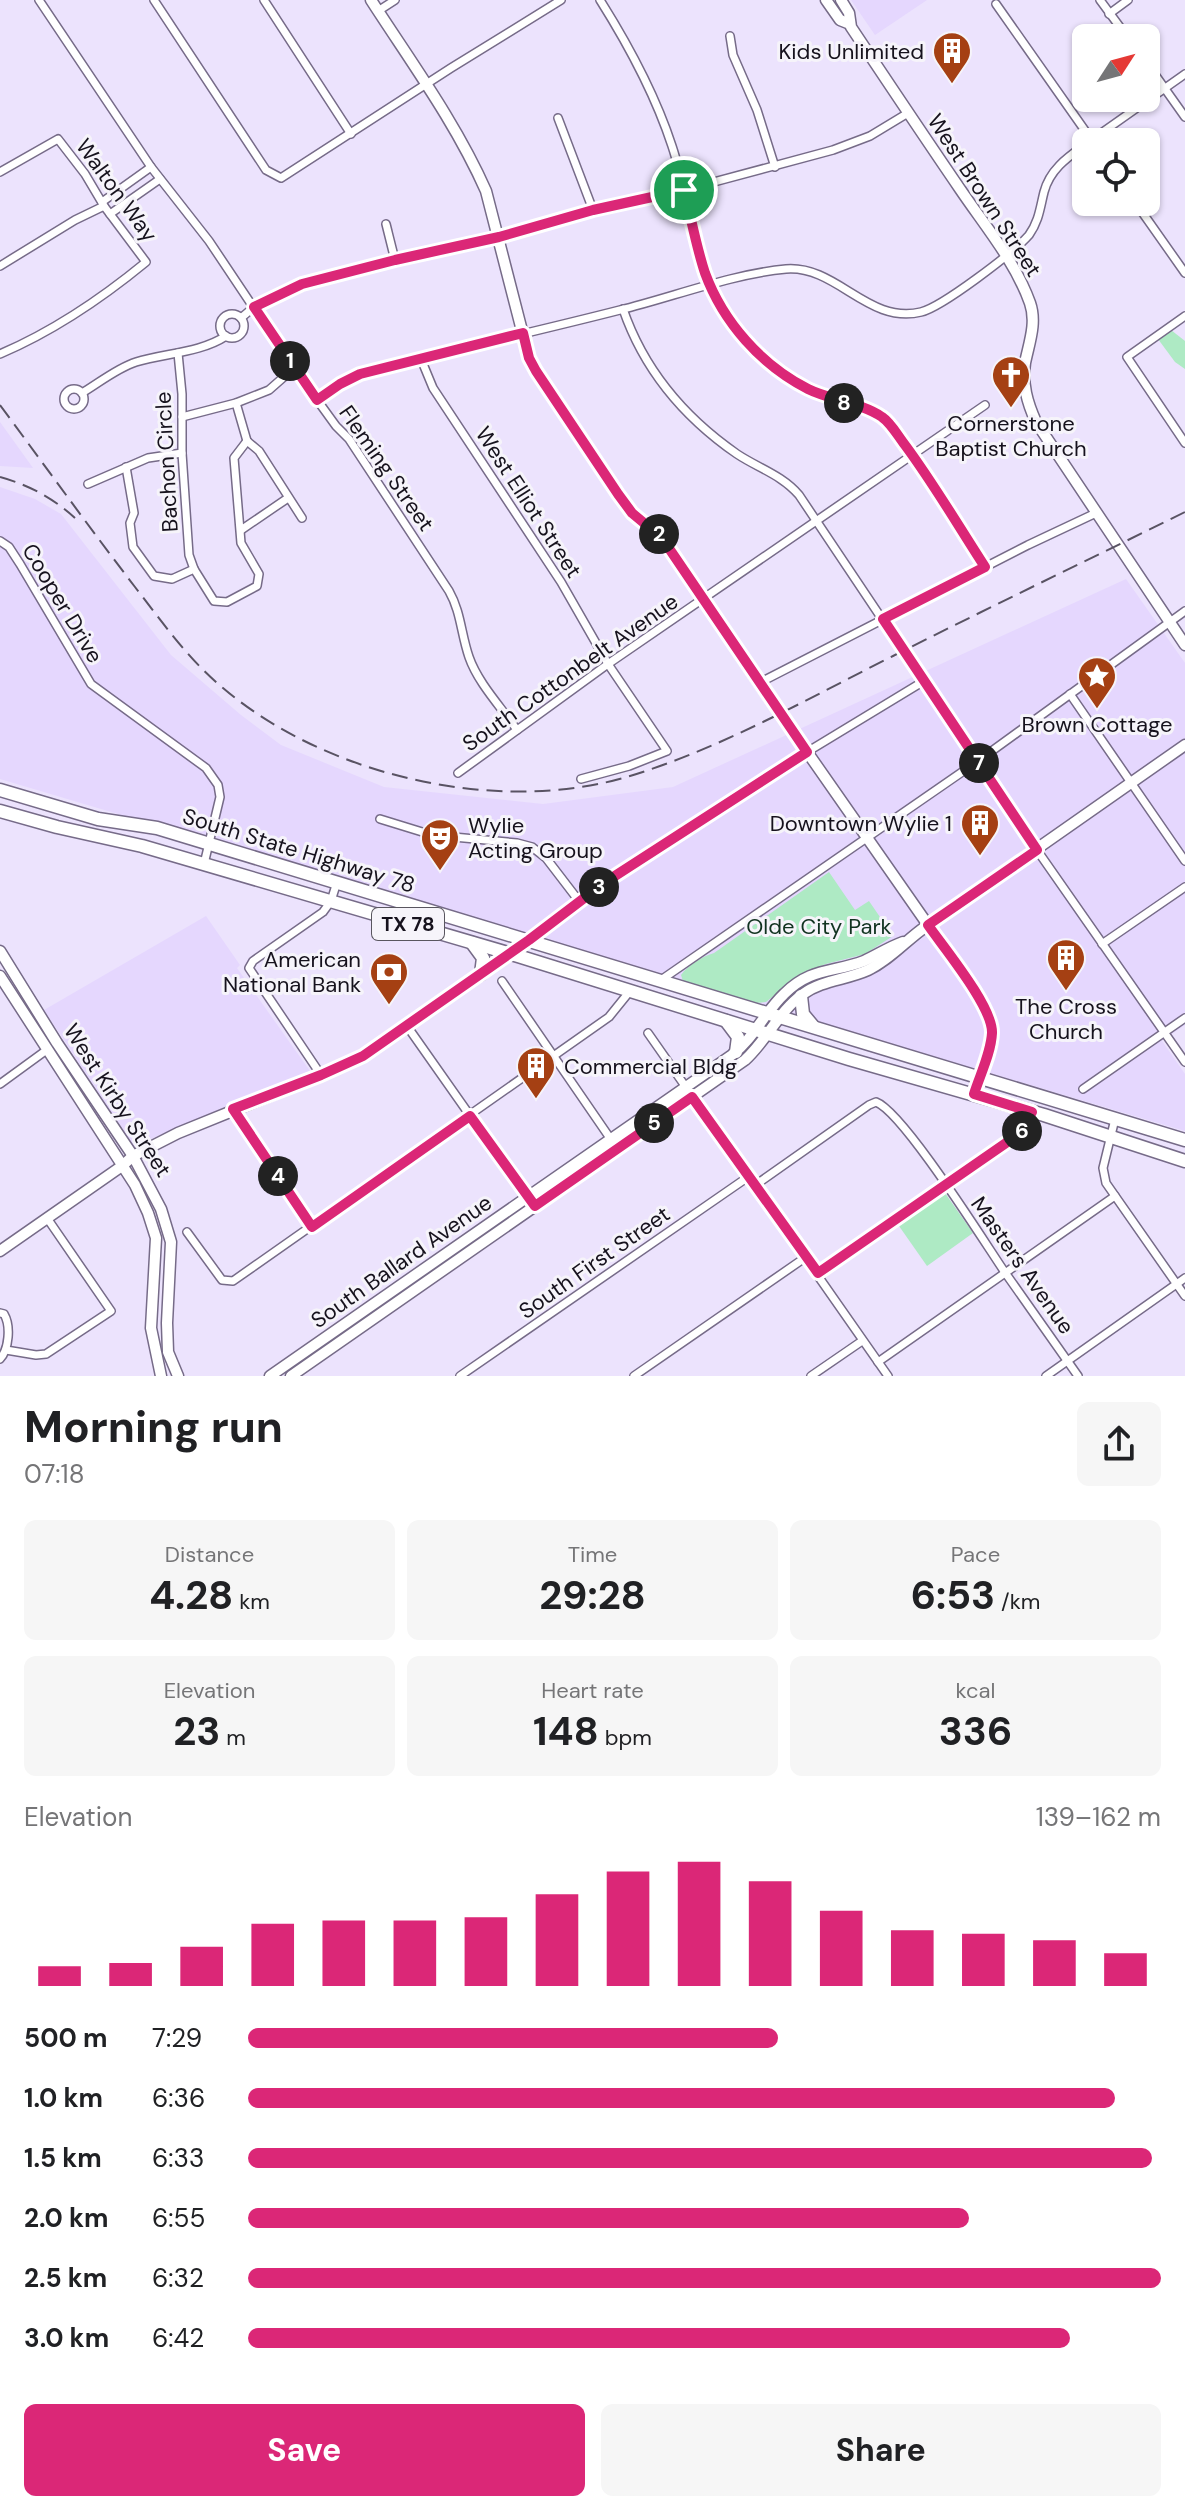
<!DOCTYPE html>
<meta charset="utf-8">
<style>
:root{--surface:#fff;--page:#f6f6f6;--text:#202124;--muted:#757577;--accent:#db2777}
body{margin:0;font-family:"DM Sans",sans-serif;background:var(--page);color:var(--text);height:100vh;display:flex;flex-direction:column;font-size:30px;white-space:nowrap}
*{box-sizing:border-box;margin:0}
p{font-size:26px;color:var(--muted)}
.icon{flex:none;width:44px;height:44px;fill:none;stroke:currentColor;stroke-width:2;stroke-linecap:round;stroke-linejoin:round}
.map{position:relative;height:1376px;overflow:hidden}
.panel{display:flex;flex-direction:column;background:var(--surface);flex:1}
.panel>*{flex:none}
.needle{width:52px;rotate:54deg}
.buttons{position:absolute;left:1072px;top:24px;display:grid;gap:16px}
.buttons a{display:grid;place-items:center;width:88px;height:88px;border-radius:12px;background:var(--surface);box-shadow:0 2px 6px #0004;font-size:40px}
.pin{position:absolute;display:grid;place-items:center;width:68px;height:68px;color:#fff;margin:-34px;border:4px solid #fff;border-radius:50%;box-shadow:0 2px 8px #0007}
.km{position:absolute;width:40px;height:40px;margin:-20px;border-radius:50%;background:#222;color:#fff;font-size:22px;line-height:40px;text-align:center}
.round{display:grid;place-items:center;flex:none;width:84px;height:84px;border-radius:12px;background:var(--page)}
.head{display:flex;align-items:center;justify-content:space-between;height:136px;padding:0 24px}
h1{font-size:44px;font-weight:700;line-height:60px}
.metrics{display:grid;grid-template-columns:repeat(3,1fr);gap:12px;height:136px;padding:8px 24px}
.metrics div{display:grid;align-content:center;border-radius:12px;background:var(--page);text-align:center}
.metrics b{font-size:40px;font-weight:700}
.metrics small{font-size:22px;font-weight:400}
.metrics p{font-size:22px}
.chart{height:224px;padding:16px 24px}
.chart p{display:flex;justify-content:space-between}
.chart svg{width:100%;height:144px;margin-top:8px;stroke:var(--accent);stroke-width:6}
.action{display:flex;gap:16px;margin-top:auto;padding:16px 24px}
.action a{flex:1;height:92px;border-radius:12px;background:var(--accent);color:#fff;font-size:32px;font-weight:700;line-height:92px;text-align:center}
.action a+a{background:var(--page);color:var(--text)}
ul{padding:0 24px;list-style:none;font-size:26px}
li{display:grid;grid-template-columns:128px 96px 1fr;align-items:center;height:60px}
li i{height:20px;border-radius:10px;background:var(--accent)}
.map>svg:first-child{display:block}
.built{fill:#e5d7fe}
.green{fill:#aeeac4}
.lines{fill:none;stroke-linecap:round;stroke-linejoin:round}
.street-casing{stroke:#766b88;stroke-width:10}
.secondary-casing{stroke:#766b88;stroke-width:13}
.primary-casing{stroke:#766b88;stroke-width:15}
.street{stroke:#fff;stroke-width:7}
.secondary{stroke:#fff;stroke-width:10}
.primary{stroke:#fff;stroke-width:12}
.rail{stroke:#595363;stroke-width:2;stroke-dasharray:16 8;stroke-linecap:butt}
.route-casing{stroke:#fff;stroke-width:16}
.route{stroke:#db2777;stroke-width:10}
.labels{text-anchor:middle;stroke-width:6;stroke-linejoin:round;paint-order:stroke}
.shield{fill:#f6f4fa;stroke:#59565f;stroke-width:2}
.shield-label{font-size:20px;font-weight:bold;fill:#16121d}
.poi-label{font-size:22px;fill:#16121d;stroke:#f6f4fa;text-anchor:end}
.street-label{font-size:22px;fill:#16121d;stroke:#f6f4fa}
.park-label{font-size:22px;fill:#113320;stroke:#f6f4fa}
</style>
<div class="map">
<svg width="1185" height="1376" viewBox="0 0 1185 1376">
<rect width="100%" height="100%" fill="#ece3fd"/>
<g class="built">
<path d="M 851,0 L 927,0 L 875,35 Z"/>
<path d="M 0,422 L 33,468 L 0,466 Z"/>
<path d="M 0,487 L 35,499 L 61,514 L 171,655 L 241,715 L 281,745 L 384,787 L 543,804 L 673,787 L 1126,579 L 1185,663 L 1185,1025 L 1162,1041 L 1185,1074 L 1185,1131 L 0,779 Z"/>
<path d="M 206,916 L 240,965 L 237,968 L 310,1071 L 134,1146 L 44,1010 Z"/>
</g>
<g class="green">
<path d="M 1171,330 L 1185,341 L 1185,369 L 1175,362 L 1158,339 Z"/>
<path d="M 829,872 L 855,910 L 869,901 L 893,936 L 865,954 L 826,964 L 801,974 L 766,1002 L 756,1003 L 683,981 L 681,975 C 688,965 703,956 714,953 Z"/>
<path d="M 945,1193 L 973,1233 L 927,1266 L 899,1226 Z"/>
</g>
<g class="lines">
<defs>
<g id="street">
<path d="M 39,0 L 151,167 L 209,241 L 294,368 L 336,426 L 349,439 L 449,591 C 461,612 461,634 469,657 C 478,683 501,707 517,730"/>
<path d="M 154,0 L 266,170 L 281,178 L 451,68 L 561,0"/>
<path d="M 264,0 L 351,134"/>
<path d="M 600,0 C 629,46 655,94 672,146 C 691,203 694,268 728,318 C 751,352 787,382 826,397 C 844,404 867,406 883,418 C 892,424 899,437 905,446 C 934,485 959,527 985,567"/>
<path d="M 1100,0 L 1128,38"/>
<path d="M 996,4 L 1093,142"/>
<path d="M 378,11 L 395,0"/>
<path d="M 1109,14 L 1128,0"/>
<path d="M 730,36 L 733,55 L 757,110 L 775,167"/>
<path d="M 1146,62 L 1185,117"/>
<path d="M 558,118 L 593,210"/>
<path d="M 1090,141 L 1185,74"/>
<path d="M 0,172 L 58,139 L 85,174 L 104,206 L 146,262 C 101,299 54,331 0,354"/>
<path d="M 102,202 L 151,167"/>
<path d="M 1135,202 L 1185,273"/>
<path d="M 110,214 L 160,179"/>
<path d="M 386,224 L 395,260"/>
<path d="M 0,266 L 75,220 L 104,206"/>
<path d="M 623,309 C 644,370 685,418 737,454 C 758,468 782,475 799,495 L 1030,840 L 1185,1062"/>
<circle cx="232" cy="326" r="12"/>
<path d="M 1185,316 L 1127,357 L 1185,443"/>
<path d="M 241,318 L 254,307 L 302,284 L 395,260 L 499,237 L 593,210 L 684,190 L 833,150 L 870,136 L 908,113"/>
<path d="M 178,353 L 182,394 L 182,453 L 189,555 L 194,569"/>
<path d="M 421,359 L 433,388 L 561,582 L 608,664 L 667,751 L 629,766 L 581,779"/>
<circle cx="74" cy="399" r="10"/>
<path d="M 82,393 C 99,383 117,368 136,362 C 165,353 200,353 226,336"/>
<path d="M 317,400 L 340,384 L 360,374 C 447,351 534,332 620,310 C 673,297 732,274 786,269 C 837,265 868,325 921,312 C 942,307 1013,253 1029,235 C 1039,221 1040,208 1044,192 C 1050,169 1068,157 1086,144"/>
<path d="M 236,403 L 247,441"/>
<path d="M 182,417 L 236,403 L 269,390 L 294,368"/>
<path d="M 247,441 L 259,451 L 302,518"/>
<path d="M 126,467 L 134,513 L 130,523 L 133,547 L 154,576 L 172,579 L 194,569 L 214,601 L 227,602 L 257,586 L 259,574 L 241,543 L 234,458 L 247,441"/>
<path d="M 88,484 L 148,458 L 182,453"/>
<path d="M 241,530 L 288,498"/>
<path d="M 0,541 L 9,547 L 20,564 L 91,684 L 206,768 L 218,785 L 220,797 L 204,864"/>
<path d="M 759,683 L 1028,545 L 1096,513"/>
<path d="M 1070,694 L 1185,861"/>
<path d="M 458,773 L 608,664 L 985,405"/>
<path d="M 380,819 L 432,835 L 517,843 L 532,847 L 546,858 L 579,901"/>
<path d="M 928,925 L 990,1016 L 990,1042 L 974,1094"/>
<path d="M 1102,944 L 1185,887"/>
<path d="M 511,953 L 615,875 L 807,752 L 924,681"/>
<path d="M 661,980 L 978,761 L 1185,611"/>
<path d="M 502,981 L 612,1141"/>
<path d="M 407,1026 L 528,1198"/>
<path d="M 648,1033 L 888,1376"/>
<path d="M 321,1075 L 249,968 L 253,961 L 323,912 L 331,901 L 337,882"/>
<path d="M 0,1084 L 48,1049"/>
<path d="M 1083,1089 L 1185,1018"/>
<path d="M 233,1109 L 312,1227"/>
<path d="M 1115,1119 L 1103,1168 L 1106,1183 L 1185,1296"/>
<path d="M 754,1186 L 869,1105 L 876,1102 C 903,1112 983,1240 1004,1271 C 1029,1306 1053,1341 1078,1376"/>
<path d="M 187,1232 L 222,1280 L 233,1281 L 609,1017 L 630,991"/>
<path d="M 818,1273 L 1016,1136 L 1022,1131 L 1032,1112"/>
<path d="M 0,1313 L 4,1314 C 11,1326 9,1349 0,1359"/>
<path d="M 6,1350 L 36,1355 L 46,1354 L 111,1311 L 47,1218"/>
<path d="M 878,1362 L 1115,1196"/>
<path d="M 460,1376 L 748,1177"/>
<path d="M 634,1376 L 806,1257"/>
<path d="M 811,1376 L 862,1341"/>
<path d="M 1046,1376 L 1185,1278"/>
</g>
<g id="secondary">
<path d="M 371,0 C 411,62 456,123 486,191 L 529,358 L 536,371 L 618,494 L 632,513 L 662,538 L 675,557 L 759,683 L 928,925"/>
<path d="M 826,0 L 840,20 L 850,24"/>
<path d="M 841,0 L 849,13 L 851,27 C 887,81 923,135 960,189 C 985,226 1015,261 1030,303 C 1037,323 1029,343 1025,363 C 1022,384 1027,402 1036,422 L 1185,645"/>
<path d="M 0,951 L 57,1043 L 133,1156 L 161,1209 L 171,1242 L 167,1323 L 168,1352 L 178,1376"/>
<path d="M 0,976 L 135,1185 L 148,1213 L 156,1238 L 151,1328 L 161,1376"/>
<path d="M 0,1251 L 122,1166 L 133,1156 L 178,1133 L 321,1075 L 363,1056 L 510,954"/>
<path d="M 270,1376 L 732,1055 C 754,1038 764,1013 784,994 C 811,967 833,973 864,961 C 877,955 889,947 903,942"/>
<path d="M 291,1376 L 745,1060 C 767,1040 779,1011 803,994 C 822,980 846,980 868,970 C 891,959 907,939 928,925 L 1185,745"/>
</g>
<g id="primary">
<path d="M 0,790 L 98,819 L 157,828 L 1185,1140"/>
<path d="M 0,811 L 57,827 L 142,846 L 518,956 L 849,1059 L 1044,1115 L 1185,1161"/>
<path d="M 472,943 L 483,958 L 481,974"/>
<path d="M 801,996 L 803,1014 L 813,1026"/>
<path d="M 726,1021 L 738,1037 L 736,1052"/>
</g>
</defs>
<use href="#street" class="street-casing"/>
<use href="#secondary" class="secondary-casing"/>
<use href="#primary" class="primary-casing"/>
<use href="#street" class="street"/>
<use href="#secondary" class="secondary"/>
<use href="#primary" class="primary"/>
<g class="rail">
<path d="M 0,405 C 45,466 89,527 135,587 C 163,623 188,659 223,688 C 326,776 499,816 630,776 C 722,748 807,699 893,656 C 990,607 1088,560 1185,512"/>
<path d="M 0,477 C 29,485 53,498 75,518"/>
</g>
</g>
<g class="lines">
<defs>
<path id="route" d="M 684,190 C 691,217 696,246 705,273 C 723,322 761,365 808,389 C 830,400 862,403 882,417 C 891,423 898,436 905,445 C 934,484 959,527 985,567 L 883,619 L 1037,850 L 928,925 C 944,948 993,1007 992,1033 C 991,1053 980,1075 974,1094 L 1032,1112 L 1022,1131 L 1016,1136 L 818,1273 L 692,1097 L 535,1206 L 470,1116 L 312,1227 L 233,1109 L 321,1075 L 363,1056 L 529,940 L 604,883 L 807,752 L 662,538 L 632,513 L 618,494 L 536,371 L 529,358 L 523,333 L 360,374 L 340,384 L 317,400 L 254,307 L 302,284 L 395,260 L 499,237 L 593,210 Z"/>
</defs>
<use href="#route" class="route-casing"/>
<use href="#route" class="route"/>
</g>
<defs>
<symbol id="building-pin" viewBox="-11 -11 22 30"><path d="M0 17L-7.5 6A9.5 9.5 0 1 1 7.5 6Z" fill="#a54013" stroke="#f6f4fa"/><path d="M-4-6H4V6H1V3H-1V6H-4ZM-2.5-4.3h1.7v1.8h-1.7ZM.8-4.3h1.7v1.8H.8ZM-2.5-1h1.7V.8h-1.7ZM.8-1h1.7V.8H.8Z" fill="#fff"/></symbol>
<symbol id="church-pin" viewBox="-11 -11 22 30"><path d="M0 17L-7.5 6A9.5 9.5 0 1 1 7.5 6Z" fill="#a54013" stroke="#f6f4fa"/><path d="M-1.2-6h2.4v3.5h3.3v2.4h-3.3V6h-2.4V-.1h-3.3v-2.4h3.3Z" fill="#fff"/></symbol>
<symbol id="sight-pin" viewBox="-11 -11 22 30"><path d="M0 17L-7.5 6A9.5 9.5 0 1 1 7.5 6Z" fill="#a54013" stroke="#f6f4fa"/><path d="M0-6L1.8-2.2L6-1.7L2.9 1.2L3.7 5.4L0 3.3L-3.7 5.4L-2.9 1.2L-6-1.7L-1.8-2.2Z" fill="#fff"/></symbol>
<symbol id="theatre-pin" viewBox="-11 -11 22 30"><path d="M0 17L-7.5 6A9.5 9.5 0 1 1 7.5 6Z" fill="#a54013" stroke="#f6f4fa"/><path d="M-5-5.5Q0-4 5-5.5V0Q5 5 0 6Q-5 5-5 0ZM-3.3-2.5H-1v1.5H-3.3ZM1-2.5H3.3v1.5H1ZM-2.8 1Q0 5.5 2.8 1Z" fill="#fff"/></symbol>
<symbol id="bank-pin" viewBox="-11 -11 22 30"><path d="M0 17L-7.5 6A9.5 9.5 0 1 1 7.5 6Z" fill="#a54013" stroke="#f6f4fa"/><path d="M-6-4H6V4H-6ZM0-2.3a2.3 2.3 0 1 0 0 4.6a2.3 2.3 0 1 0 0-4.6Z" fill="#fff"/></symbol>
</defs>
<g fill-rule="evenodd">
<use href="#building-pin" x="930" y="29" width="44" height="60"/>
<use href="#church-pin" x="989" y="353" width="44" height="60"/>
<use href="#sight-pin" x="1075" y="654" width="44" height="60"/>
<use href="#building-pin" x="958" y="801" width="44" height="60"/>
<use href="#theatre-pin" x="418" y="816" width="44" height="60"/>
<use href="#building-pin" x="1044" y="936" width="44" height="60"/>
<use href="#bank-pin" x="367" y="950" width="44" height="60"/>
<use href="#building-pin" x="514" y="1044" width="44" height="60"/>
</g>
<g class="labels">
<rect class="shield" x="372" y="908" width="72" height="32" rx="6"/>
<g class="shield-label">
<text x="408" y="931">TX 78</text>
</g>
<g class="poi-label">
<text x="924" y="59">Kids Unlimited</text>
<text x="1011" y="431" text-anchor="middle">Cornerstone<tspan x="1011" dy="25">Baptist Church</tspan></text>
<text x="1097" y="732" text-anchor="middle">Brown Cottage</text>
<text x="952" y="831">Downtown Wylie 1</text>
<text x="468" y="833" text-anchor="start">Wylie<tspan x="468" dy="25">Acting Group</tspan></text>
<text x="361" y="967">American<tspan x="361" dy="25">National Bank</tspan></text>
<text x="1066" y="1014" text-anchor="middle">The Cross<tspan x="1066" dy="25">Church</tspan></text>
<text x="564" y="1074" text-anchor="start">Commercial Bldg</text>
</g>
<g class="street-label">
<text transform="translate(117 190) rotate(54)" y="8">Walton Way</text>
<text transform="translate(985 195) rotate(57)" y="8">West Brown Street</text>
<text transform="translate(166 462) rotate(-93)" y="8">Bachon Circle</text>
<text transform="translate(387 468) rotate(55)" y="8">Fleming Street</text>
<text transform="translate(529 502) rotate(57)" y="8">West Elliot Street</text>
<text transform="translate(63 603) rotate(59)" y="8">Cooper Drive</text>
<text transform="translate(570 672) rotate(-35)" y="8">South Cottonbelt Avenue</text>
<text transform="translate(299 850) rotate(17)" y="8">South State Highway 78</text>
<text transform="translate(118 1100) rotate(57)" y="8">West Kirby Street</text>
<text transform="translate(401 1261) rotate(-35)" y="8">South Ballard Avenue</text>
<text transform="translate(594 1262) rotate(-35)" y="8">South First Street</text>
<text transform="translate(1023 1265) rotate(55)" y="8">Masters Avenue</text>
</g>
<g class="park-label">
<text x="819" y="934">Olde City Park</text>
</g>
</g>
</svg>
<div class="buttons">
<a><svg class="needle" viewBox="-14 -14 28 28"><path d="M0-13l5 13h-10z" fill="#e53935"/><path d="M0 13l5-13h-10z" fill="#757577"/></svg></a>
<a><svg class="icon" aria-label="locate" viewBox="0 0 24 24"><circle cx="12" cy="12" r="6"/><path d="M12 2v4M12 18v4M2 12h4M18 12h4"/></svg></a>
</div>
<div class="pin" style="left:684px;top:190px;background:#1e9e55"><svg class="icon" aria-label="arrive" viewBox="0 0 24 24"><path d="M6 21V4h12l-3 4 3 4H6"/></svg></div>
<b class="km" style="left:290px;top:361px">1</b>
<b class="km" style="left:659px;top:534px">2</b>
<b class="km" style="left:599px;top:887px">3</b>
<b class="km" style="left:278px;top:1176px">4</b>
<b class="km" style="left:654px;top:1123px">5</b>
<b class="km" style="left:1022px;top:1131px">6</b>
<b class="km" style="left:979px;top:763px">7</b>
<b class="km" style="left:844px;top:403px">8</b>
</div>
<section class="panel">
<div class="head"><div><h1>Morning run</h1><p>07:18</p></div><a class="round"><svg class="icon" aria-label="share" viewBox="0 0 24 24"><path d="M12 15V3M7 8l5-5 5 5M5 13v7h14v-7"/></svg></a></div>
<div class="metrics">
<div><p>Distance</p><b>4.28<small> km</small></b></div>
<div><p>Time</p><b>29:28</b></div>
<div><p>Pace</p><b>6:53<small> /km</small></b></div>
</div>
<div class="metrics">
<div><p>Elevation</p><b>23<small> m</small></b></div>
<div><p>Heart rate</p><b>148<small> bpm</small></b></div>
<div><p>kcal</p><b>336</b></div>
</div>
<div class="chart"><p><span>Elevation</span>139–162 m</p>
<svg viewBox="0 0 160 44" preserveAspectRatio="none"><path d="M5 44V38M15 44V37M25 44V32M35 44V25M45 44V24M55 44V24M65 44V23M75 44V16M85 44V9M95 44V6M105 44V12M115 44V21M125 44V27M135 44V28M145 44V30M155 44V34"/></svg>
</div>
<ul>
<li><b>500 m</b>7:29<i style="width:58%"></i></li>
<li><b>1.0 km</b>6:36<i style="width:95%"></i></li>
<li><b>1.5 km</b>6:33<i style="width:99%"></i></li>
<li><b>2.0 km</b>6:55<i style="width:79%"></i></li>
<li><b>2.5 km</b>6:32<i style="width:100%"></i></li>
<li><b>3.0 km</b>6:42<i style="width:90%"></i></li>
</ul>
<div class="action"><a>Save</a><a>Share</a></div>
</section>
